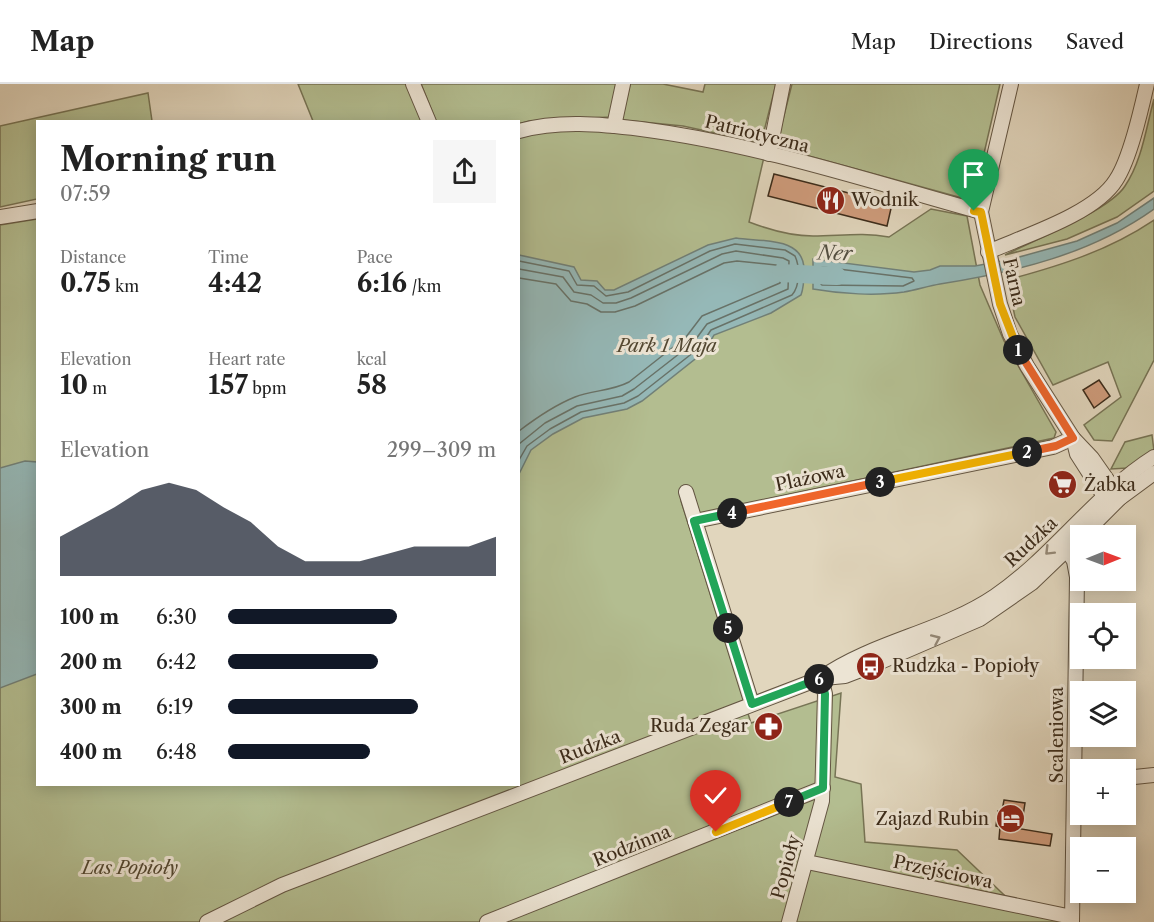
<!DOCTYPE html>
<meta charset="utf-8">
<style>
:root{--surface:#fff;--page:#f6f6f6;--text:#222;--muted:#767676;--line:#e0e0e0;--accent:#111827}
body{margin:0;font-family:"Libre Caslon Text",serif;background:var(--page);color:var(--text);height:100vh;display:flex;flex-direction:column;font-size:22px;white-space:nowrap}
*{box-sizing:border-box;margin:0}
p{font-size:20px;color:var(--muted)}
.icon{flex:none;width:33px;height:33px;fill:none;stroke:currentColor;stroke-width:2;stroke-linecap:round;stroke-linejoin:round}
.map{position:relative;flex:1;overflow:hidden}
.sheet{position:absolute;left:36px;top:36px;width:484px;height:666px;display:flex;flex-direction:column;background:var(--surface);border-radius:0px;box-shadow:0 3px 15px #0003}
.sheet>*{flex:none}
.needle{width:39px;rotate:89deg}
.fabs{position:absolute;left:1070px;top:441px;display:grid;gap:12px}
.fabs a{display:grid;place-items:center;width:66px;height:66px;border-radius:0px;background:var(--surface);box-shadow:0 3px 15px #0003;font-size:30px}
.pin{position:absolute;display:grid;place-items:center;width:51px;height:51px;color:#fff;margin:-62px -26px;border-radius:50% 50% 50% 0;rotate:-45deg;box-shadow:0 0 6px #0007}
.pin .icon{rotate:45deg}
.km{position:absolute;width:30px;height:30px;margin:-15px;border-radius:50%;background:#222;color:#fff;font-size:16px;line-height:30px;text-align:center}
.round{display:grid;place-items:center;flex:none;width:63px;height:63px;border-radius:0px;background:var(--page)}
.summary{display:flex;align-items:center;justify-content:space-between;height:102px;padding:0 24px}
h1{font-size:33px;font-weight:700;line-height:45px}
.figures{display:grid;grid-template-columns:repeat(3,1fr);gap:9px;height:102px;padding:6px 24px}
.figures div{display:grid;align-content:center}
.figures b{font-size:26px;font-weight:700}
.figures small{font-size:16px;font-weight:400}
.figures p{font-size:16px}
.chart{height:168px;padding:12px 24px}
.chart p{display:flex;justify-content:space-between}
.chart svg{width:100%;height:108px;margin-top:6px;fill:var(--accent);opacity:.7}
ul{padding:0 24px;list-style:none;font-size:20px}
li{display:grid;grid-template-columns:96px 72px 1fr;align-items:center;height:45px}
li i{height:15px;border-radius:8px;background:var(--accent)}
header{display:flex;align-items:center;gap:36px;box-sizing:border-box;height:84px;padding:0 30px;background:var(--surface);border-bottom:2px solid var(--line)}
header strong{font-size:28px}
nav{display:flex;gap:33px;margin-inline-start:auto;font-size:21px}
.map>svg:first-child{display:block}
.green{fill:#b3bd90;stroke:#777455;stroke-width:1.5}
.water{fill:#95b8b7;stroke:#718078;stroke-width:1.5}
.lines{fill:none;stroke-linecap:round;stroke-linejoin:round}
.shore{stroke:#687268;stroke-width:1.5}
.river{stroke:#95b8b7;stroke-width:18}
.building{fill:#cf9c7c;stroke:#3b2b1a;stroke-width:1.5}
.minor-casing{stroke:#645643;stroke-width:16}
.minor{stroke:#ece4d4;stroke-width:14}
.oneway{stroke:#948877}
.split-1-casing{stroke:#fff;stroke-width:12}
.split-2-casing{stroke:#fff;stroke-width:12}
.split-3-casing{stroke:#fff;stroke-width:12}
.split-4-casing{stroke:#fff;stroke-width:12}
.split-5-casing{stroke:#fff;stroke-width:12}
.split-6-casing{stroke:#fff;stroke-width:12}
.split-7-casing{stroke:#fff;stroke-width:12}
.split-8-casing{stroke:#fff;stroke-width:12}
.split-1{stroke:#f5b400;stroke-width:8}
.split-2{stroke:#f0652b;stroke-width:8}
.split-3{stroke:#f5b400;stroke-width:8}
.split-4{stroke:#f0652b;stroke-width:8}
.split-5{stroke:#22a559;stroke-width:8}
.split-6{stroke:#22a559;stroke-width:8}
.split-7{stroke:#22a559;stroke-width:8}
.split-8{stroke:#f5b400;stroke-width:8}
.labels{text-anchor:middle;stroke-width:6;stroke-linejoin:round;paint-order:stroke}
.street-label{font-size:18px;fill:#3b2b1a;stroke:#ece4d4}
.poi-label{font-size:18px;fill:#3b2b1a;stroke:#ece4d4;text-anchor:start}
.park-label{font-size:18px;font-style:italic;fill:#534832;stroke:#ece4d4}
.water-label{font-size:20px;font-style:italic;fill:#524e41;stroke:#ece4d4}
</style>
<header>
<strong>Map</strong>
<nav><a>Map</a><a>Directions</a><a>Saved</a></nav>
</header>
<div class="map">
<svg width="1154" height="838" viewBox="0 0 1154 838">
<rect width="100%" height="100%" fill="#e1d6bd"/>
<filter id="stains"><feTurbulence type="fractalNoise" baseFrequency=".00333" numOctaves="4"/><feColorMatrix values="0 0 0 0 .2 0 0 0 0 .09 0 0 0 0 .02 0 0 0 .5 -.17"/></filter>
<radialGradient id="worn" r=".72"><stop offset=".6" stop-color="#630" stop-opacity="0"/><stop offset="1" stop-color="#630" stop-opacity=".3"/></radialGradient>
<g class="green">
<path d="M 298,0 L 407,0 L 424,37 L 313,37 Z"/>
<path d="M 421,0 L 616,0 L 610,33 L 529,37 L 519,40 L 519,38 L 436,37 Z"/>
<path d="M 630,0 L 663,0 L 703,8 L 705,0 L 776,0 L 761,59 L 683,42 L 622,36 Z"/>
<path d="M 792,0 L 1000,0 L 973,117 L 776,63 Z"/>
<path d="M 148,9 L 152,37 L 38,38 L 37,115 L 0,123 L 0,42 Z"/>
<path d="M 1154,15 L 1154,107 L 1117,133 L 1067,155 L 1005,171 C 1034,156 1109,127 1125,102 C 1142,77 1146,44 1154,15 Z"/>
<path d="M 539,44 L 624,45 L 764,73 L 749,138 C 770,146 790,152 813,152 C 840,152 862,148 889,153 L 931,125 L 967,132 L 980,201 L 1004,257 L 1056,348 L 1054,354 L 698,430 L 694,413 L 681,417 L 751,639 L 841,609 L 835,693 L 861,700 L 865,758 L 957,766 L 1024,830 L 1065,838 L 0,838 L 0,141 L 37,135 L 38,700 L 519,700 L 519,51 Z"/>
<path d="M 1154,136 L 1154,276 L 1112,357 L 1094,356 L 1084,341 L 1121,313 L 1108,278 L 1053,301 L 1015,233 L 1007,196 C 1059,182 1108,167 1154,136 Z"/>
<path d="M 1152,351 L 1154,367 L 1128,384 L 1111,385 L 1125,358 Z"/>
</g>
<g class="water">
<path d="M 1154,114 L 1154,125 C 1091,170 1016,188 940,200 C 928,202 916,206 904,208 C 876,212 841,210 813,205 L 813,175 L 914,188 L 930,186 L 940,182 L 975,182 L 1012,175 L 1077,157 L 1117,139 Z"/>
<path d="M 736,154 C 761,158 805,152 804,187 C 804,196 804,203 801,211 L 771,229 L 714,251 L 704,268 L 642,317 L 627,325 L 583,334 L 553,350 L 531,366 L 519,390 L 519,171 L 574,183 L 581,196 L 597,197 L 605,206 L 614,206 L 708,161 Z"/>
<path d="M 25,377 L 37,378 L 37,590 L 0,604 L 0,384 Z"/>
</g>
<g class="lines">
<g class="shore">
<path d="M 519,177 L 569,187 L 577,201 L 594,202 L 606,212 L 628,208 L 710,167 L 735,160 L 785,166 L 795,172 C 800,183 800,202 792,211 L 711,246 L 699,264 L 638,312 L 624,319 L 581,328 L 550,345 L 527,362 L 519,376"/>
<path d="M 822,183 L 912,194 L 914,197 L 903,202 L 822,201 L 819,198 L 819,186 Z"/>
<path d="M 519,185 L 563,193 L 574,208 L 591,211 L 603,219 L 616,219 L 631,214 L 722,170 L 736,167 L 783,174 L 789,177 L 788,205 L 707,240 L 693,259 L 634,305 L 622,312 L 577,322 L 545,339 L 519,360"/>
<path d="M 519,194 L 556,200 L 571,217 L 587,220 L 601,228 L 615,228 L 635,222 L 724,179 L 737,177 L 776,181 L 781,185 L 780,199 L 702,232 L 686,253 L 629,298 C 612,307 593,306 575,313 C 555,321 536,334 519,347"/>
</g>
<path class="river" d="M 781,189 L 837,192"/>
</g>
<g class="building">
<path d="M 774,90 L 892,120 L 887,142 L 768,112 Z"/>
<path d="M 1099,296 L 1110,312 L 1094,324 L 1083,306 Z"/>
<path d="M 1004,716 L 1025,719 L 1021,745 L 1052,750 L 1050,762 L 999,755 L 1000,743 L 996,742 L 998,727 L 1002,727 Z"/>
</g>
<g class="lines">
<defs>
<g id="minor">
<path d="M 413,0 L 429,38"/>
<path d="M 1011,0 L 981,128 L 1000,220 L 1010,250 L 1027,282 L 1073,354 L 1092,374 L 1120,414"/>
<path d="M 614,42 L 623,0"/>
<path d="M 519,47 C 558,36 601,40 641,45 C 757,60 869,97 981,128"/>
<path d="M 769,70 L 783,0"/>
<path d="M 0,133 L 38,127"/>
<path d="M 988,168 C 1024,152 1095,130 1116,96 C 1130,75 1141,26 1147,0"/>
<path d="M 1073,354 L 1077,370 L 1109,420"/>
<path d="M 686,408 L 752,620"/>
<path d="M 695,437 L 1053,363 L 1073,354"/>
<path d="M 1082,452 L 1120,414 L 1154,389"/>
<path d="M 1067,466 L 1074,477 L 1077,493 L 1072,838"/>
<path d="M 824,594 L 845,592 L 871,582 L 980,535 L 1032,499 L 1080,453"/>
<path d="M 1125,694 L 1154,691"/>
<path d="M 807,778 L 1072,833"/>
<path d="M 207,838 L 282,801 L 821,594 C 874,557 942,548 995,512 C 1054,472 1094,411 1154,373"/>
<path d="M 487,838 L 823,704"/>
<path d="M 789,838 L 822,717 L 825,610 L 821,594"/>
</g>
</defs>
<use href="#minor" class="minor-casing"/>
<use href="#minor" class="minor"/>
</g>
<defs><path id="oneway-chevron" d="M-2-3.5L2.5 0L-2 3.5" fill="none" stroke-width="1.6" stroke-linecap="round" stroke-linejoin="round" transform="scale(1.5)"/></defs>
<g class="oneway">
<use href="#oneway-chevron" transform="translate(1049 467) rotate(135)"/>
<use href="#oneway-chevron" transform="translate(936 555) rotate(-24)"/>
</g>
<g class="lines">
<defs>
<path id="split-1" d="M 974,127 L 981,128 L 1000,220 L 1018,266"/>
<path id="split-2" d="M 1018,266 L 1073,354 L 1056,362 L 1027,368"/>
<path id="split-3" d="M 880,398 L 1027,368"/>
<path id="split-4" d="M 732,429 L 880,398"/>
<path id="split-5" d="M 728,544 L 694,437 L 732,429"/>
<path id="split-6" d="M 728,544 L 752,620 L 819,595"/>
<path id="split-7" d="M 789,718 L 823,704 L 825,610 L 821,594 L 819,595"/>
<path id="split-8" d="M 716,748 L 789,718"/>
</defs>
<use href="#split-1" class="split-1-casing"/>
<use href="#split-2" class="split-2-casing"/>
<use href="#split-3" class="split-3-casing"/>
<use href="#split-4" class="split-4-casing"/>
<use href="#split-5" class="split-5-casing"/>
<use href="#split-6" class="split-6-casing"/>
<use href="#split-7" class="split-7-casing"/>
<use href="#split-8" class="split-8-casing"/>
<use href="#split-1" class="split-1"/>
<use href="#split-2" class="split-2"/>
<use href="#split-3" class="split-3"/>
<use href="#split-4" class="split-4"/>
<use href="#split-5" class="split-5"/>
<use href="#split-6" class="split-6"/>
<use href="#split-7" class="split-7"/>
<use href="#split-8" class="split-8"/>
</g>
<defs>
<symbol id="restaurant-disc" viewBox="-11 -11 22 22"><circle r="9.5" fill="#8f2418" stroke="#ece4d4"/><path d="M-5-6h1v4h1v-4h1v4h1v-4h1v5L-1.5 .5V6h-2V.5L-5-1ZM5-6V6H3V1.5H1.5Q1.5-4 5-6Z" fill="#fff"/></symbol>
<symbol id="supermarket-disc" viewBox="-11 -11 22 22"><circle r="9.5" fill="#8f2418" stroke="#ece4d4"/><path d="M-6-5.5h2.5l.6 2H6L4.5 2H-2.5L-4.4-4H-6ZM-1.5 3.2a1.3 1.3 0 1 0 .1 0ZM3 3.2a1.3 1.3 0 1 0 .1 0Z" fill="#fff"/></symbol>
<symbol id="bus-disc" viewBox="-11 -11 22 22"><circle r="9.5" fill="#8f2418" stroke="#ece4d4"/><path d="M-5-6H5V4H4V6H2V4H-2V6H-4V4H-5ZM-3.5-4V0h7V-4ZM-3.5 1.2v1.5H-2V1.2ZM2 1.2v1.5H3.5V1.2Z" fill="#fff"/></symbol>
<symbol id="pharmacy-disc" viewBox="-11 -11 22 22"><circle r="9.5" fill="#8f2418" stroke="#ece4d4"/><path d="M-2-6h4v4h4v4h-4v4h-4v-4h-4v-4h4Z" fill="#fff"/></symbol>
<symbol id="hotel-disc" viewBox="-11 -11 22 22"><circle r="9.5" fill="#8f2418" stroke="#ece4d4"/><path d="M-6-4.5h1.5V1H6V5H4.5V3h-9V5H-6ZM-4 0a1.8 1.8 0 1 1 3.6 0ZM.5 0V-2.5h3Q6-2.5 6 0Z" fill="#fff"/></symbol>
</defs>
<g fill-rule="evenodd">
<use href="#restaurant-disc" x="814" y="100" width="33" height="33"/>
<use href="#supermarket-disc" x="1046" y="384" width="33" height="33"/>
<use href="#bus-disc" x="854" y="566" width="33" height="33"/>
<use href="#pharmacy-disc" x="752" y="626" width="33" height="33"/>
<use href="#hotel-disc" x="994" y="718" width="33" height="33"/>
</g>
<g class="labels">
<g class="street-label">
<text transform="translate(757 50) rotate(14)" y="6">Patriotyczna</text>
<text transform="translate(1014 198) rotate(77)" y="6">Farna</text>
<text transform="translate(810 394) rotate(-12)" y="6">Plażowa</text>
<text transform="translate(1031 458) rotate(-43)" y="6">Rudzka</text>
<text transform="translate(1057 651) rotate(-90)" y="6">Scaleniowa</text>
<text transform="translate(590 663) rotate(-21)" y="6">Rudzka</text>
<text transform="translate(632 762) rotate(-22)" y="6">Rodzinna</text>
<text transform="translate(786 783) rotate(-75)" y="6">Popioły</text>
<text transform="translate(943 788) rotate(12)" y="6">Przejściowa</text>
</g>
<g class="poi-label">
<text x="851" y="122">Wodnik</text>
<text x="1084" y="407">Żabka</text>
<text x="892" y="588">Rudzka - Popioły</text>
<text x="748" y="648" text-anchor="end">Ruda Zegar</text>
<text x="989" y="741" text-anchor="end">Zajazd Rubin</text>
</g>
<g class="park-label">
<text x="667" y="268">Park 1 Maja</text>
<text x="130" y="790">Las Popioły</text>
</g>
<g class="water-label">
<text transform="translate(835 169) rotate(2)" y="7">Ner</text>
</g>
</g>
<rect width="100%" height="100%" filter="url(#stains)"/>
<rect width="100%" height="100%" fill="url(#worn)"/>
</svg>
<div class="fabs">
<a><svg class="needle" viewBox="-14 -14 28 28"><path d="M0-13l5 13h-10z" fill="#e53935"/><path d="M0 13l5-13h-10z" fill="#767676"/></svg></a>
<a><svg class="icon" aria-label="locate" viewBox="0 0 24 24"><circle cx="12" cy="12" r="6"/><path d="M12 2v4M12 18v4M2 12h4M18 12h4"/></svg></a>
<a><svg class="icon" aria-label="layers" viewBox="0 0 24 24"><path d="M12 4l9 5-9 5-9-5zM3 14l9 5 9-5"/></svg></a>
<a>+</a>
<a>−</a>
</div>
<div class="pin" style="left:974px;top:127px;background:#1e9e55"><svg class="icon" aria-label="arrive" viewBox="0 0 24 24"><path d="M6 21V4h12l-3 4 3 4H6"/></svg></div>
<div class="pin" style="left:716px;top:748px;background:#d93025"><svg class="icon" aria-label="check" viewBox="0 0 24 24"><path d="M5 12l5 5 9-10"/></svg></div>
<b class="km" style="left:1018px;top:266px">1</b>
<b class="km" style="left:1027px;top:368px">2</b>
<b class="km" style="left:880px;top:398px">3</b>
<b class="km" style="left:732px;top:429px">4</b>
<b class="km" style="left:728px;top:544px">5</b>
<b class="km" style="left:819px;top:595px">6</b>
<b class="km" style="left:789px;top:718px">7</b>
<section class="sheet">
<div class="summary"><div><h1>Morning run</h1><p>07:59</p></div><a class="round"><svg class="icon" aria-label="share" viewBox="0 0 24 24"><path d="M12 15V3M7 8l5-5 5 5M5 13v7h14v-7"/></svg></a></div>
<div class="figures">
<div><p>Distance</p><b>0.75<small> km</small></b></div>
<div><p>Time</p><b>4:42</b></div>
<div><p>Pace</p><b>6:16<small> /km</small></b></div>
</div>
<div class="figures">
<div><p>Elevation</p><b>10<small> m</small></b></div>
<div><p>Heart rate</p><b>157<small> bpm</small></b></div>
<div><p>kcal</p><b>58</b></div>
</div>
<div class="chart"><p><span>Elevation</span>299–309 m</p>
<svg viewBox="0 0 160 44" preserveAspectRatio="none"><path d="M0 44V28L10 22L20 16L30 9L40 6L50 9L60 16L70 22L80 32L90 38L100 38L110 38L120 35L130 32L140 32L150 32L160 28V44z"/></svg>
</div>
<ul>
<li><b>100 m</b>6:30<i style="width:63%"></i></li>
<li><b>200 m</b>6:42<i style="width:56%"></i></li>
<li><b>300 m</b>6:19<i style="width:71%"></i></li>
<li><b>400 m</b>6:48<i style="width:53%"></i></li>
</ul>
</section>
</div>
